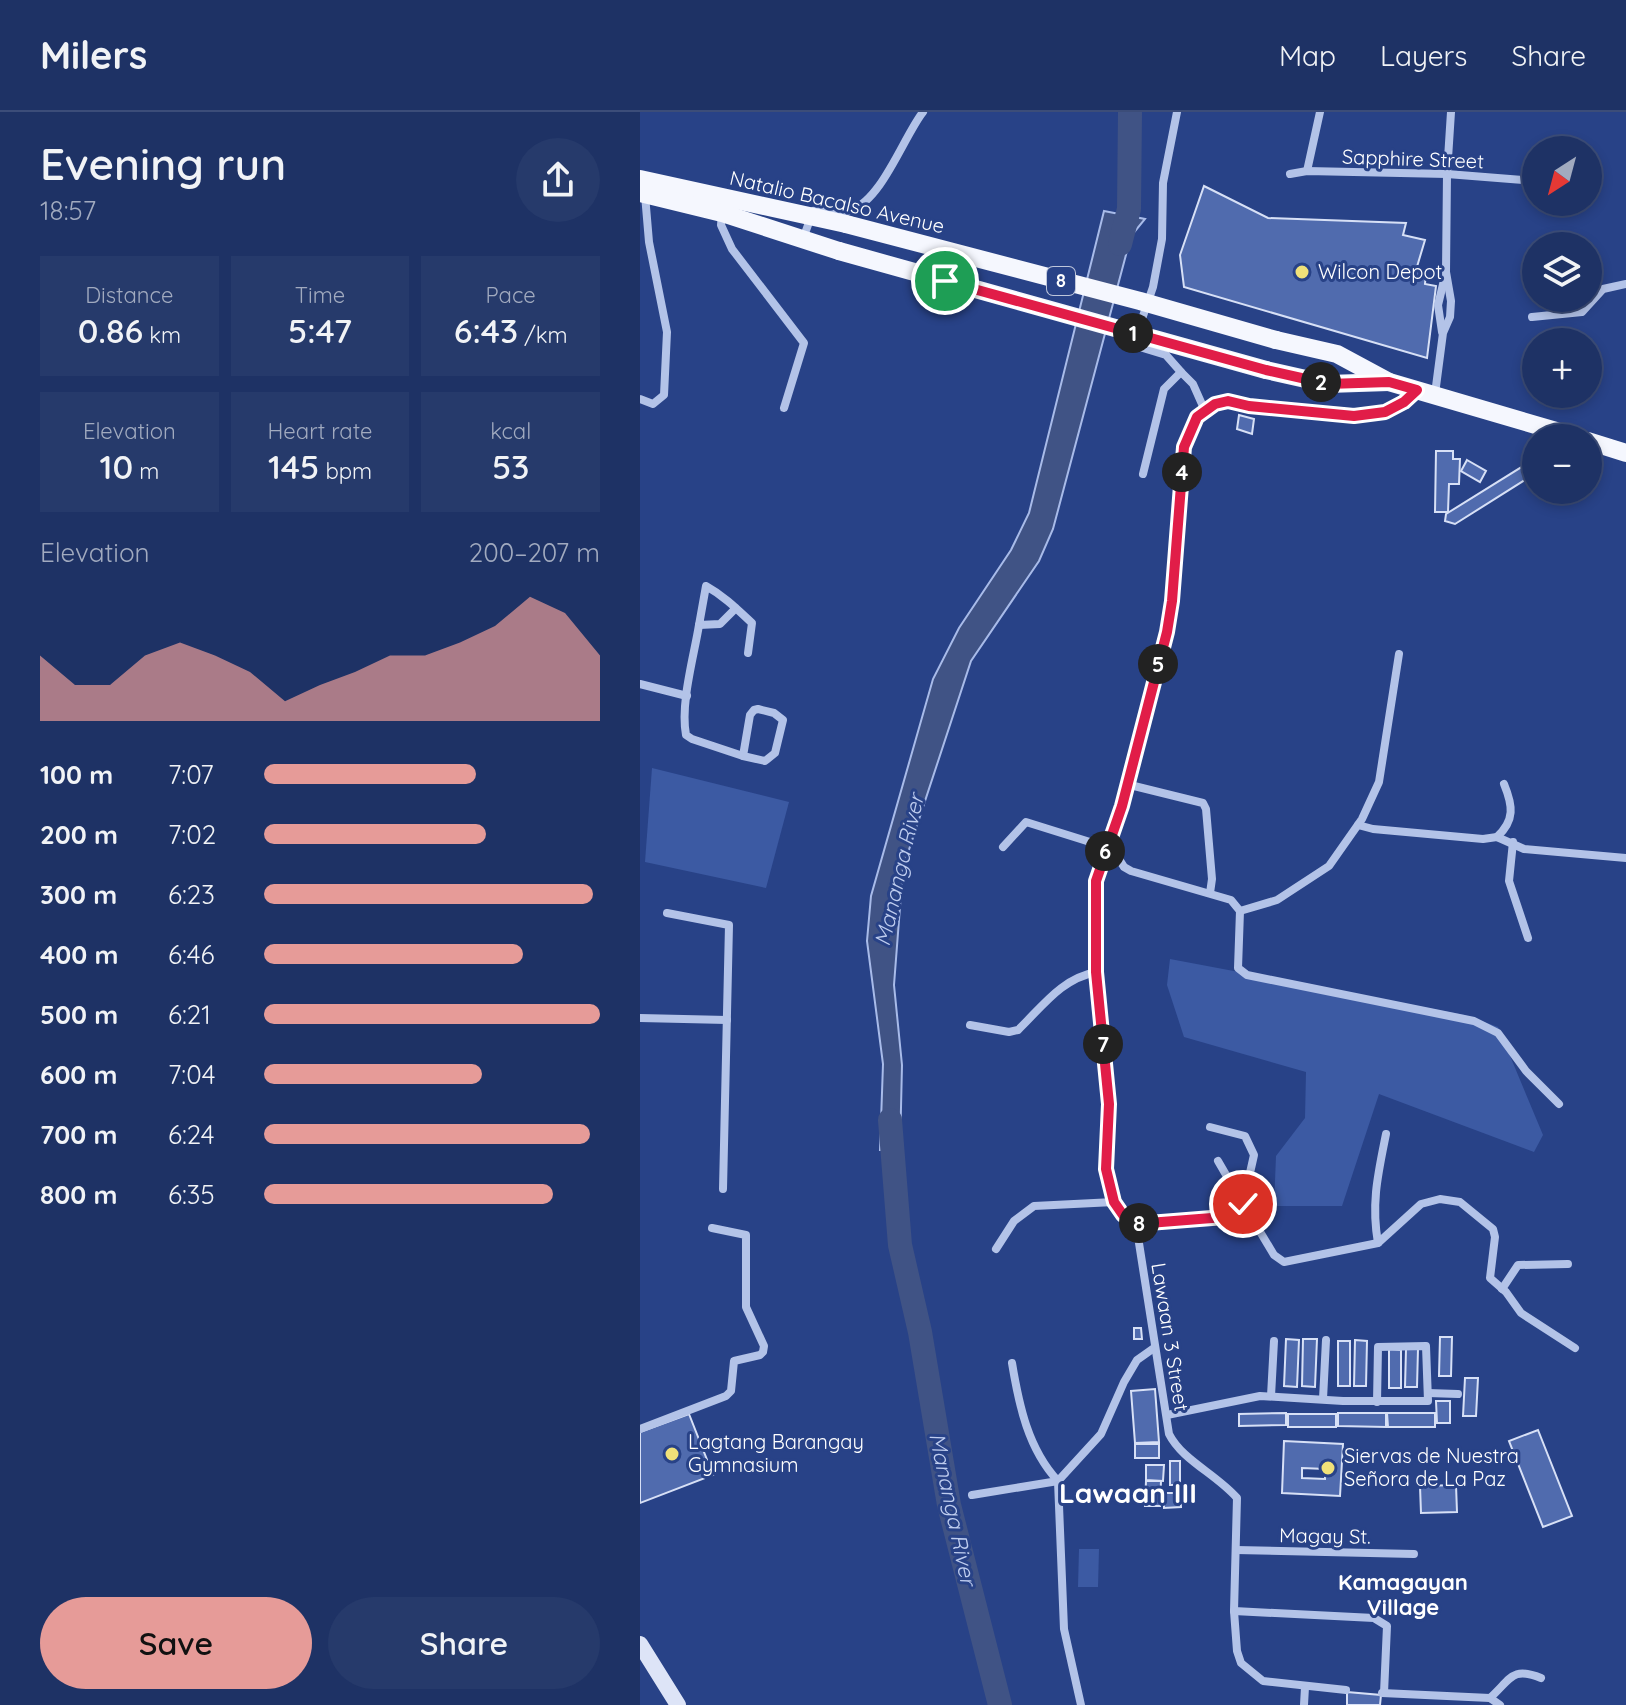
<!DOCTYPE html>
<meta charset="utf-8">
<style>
:root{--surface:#1e3265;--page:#263a6b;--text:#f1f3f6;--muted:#a1aabf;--line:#3c4d79;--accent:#e69b98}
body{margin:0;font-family:Quicksand,sans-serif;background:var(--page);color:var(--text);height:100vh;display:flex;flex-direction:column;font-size:30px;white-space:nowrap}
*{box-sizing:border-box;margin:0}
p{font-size:26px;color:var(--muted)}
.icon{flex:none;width:44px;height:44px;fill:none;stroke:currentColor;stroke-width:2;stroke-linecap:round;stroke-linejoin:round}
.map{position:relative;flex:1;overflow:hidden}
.sheet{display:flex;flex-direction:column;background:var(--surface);width:640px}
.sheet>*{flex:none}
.needle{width:52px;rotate:216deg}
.fabs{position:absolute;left:882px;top:24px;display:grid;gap:16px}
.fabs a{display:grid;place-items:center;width:80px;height:80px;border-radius:50%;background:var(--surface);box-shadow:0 4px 12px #0003,0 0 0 2px var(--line);font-size:40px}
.pin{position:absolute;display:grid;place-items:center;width:68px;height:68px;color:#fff;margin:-34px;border:4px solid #fff;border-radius:50%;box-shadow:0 2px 8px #0007}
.km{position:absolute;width:40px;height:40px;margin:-20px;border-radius:50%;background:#222;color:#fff;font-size:22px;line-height:40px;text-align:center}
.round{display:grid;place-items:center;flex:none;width:84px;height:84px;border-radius:42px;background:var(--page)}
.headline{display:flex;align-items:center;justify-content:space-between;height:136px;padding:0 40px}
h1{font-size:44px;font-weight:600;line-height:60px}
.metrics{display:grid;grid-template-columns:repeat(3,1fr);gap:12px;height:136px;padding:8px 40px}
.metrics div{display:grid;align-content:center;border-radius:0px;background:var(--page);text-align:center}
.metrics b{font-size:34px;font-weight:600}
.metrics small{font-size:22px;font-weight:400}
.metrics p{font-size:22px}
.chart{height:224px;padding:16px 40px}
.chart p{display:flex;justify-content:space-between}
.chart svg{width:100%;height:144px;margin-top:8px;fill:var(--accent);opacity:.7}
.primary-button{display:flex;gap:16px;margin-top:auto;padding:16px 40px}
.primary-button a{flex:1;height:92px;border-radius:48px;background:var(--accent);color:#111;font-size:32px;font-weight:600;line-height:92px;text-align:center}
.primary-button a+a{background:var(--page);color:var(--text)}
ul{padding:0 40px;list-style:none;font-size:26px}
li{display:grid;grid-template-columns:128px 96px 1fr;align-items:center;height:60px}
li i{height:20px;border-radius:10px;background:var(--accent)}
header{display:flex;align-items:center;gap:48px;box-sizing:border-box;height:112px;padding:0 40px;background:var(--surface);border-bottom:2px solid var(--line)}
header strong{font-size:38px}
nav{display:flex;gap:44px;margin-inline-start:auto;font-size:28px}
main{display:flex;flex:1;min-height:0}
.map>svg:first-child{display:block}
.green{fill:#3c5aa3}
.water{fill:#405385;stroke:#a8bbe9;stroke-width:2}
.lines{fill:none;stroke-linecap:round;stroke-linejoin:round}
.river{stroke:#405385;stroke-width:24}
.building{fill:#506bae;stroke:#d7e0f6;stroke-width:2;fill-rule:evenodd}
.street{stroke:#b3c3e8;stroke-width:8}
.secondary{stroke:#dde4f7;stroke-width:16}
.primary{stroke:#f5f7fe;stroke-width:18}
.primary-bridge{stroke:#f5f7fe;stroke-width:18}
.route-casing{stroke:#fff;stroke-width:16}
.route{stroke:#e11d48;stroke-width:10}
.poi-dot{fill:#f0e179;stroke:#284287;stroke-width:3}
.labels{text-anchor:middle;stroke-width:6;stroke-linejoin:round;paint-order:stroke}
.shield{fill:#284287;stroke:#bec6db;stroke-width:2}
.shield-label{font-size:18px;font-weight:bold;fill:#fff}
.street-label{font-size:20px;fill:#fff;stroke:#284287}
.poi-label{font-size:20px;fill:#fff;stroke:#284287;text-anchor:start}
.water-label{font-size:22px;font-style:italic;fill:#bfcdef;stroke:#284287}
.neighbourhood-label{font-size:22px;font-weight:bold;fill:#fff;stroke:#284287}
.district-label{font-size:28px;font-weight:bold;fill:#fff;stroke:#284287}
</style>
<header>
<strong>Milers</strong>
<nav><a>Map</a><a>Layers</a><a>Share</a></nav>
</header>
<main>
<section class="sheet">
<div class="headline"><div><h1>Evening run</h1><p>18:57</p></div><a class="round"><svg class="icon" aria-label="share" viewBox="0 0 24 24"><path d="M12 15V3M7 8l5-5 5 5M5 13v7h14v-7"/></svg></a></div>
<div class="metrics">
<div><p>Distance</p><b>0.86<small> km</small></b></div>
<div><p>Time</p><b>5:47</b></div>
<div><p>Pace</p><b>6:43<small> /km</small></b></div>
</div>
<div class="metrics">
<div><p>Elevation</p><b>10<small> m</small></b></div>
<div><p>Heart rate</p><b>145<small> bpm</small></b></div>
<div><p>kcal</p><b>53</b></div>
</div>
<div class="chart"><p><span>Elevation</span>200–207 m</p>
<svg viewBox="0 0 160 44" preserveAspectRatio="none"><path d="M0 44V24L10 33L20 33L30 24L40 20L50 24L60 29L70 38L80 33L90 29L100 24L110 24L120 20L130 15L140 6L150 11L160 24V44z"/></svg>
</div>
<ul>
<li><b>100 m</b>7:07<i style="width:63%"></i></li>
<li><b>200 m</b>7:02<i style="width:66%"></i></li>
<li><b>300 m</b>6:23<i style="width:98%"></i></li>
<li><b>400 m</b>6:46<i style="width:77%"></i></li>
<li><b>500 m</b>6:21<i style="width:100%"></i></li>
<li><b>600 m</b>7:04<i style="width:65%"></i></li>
<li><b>700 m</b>6:24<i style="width:97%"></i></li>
<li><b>800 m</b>6:35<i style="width:86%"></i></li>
</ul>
<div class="primary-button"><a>Save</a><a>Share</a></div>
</section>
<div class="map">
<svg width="986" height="1593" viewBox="0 0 986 1593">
<rect width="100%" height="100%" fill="#284287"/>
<g class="green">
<path d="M 12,656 L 149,690 L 126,776 L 5,750 Z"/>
<path d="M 530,847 L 825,903 L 858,915 L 903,1023 L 894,1040 L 739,982 L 702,1094 L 634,1094 L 636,1044 L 665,1006 L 666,960 L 544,925 L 527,873 Z"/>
<path d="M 439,1437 L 459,1437 L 458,1475 L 438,1475 Z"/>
</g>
<path class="water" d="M 464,99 L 505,107 L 491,124 L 413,417 L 399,449 L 331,549 L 263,756 L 254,873 L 262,953 L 260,1038 L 240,1038 L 243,952 L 227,829 L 231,784 L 293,567 L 319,516 L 371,438 L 389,401 Z"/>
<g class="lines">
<g class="river">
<path d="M 480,132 L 489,97 L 490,0"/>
<path d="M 250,1008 L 260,1133 L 280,1220 L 309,1393 L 360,1593"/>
</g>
</g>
<g class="building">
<path d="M 564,74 L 628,106 L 766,111 L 763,123 L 785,128 L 776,158 L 786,161 L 785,172 L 796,174 L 787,246 L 544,175 L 540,143 Z"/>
<path d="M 599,303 L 614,307 L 612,322 L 597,317 Z"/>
<path d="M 796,339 L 813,339 L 813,347 L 820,347 L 819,372 L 809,372 L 808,400 L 795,400 Z"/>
<path d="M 896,346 L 896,361 L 815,412 L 805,409 L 806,402 Z"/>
<path d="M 827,348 L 846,359 L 840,370 L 821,359 Z"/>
<path d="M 494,1216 L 501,1216 L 502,1227 L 494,1227 Z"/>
<path d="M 800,1225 L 812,1225 L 811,1264 L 799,1264 Z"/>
<path d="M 646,1227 L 659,1228 L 657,1275 L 644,1274 Z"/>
<path d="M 663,1227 L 677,1227 L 675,1275 L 662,1274 Z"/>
<path d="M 715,1228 L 727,1229 L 726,1274 L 714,1274 Z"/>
<rect x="698" y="1229" width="12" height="45"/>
<path d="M 749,1237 L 761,1238 L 761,1276 L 749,1276 Z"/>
<path d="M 766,1237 L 778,1237 L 777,1275 L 765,1275 Z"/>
<path d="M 825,1266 L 838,1266 L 836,1304 L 823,1304 Z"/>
<path d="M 515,1277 L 519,1330 L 495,1331 L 491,1279 Z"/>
<path d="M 796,1289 L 810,1289 L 810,1311 L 797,1311 Z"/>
<path d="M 646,1301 L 646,1313 L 599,1314 L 599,1302 Z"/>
<path d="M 698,1301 L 746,1301 L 746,1315 L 698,1314 Z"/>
<path d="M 747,1301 L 795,1301 L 795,1315 L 748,1315 Z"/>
<path d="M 49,1302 L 73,1363 L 0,1391 L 0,1320 Z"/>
<rect x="648" y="1302" width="48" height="13"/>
<path d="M 898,1318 L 932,1404 L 903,1415 L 869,1329 Z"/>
<path d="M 644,1329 L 703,1332 L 700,1384 L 642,1381 ZM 662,1356 L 685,1357 L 685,1367 L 662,1366 Z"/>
<rect x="495" y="1332" width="24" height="14"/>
<rect x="530" y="1349" width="10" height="24"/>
<path d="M 506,1353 L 524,1353 L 523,1369 L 506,1368 Z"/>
<path d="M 506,1369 L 521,1369 L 520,1394 L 505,1394 Z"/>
<path d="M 816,1373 L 817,1400 L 781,1401 L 780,1374 Z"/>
<path d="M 524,1381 L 540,1381 L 541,1395 L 524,1396 Z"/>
<path d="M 707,1580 L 741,1583 L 740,1593 L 707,1593 Z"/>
</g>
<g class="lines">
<g class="street">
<path d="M 667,59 L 680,0"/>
<path d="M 650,62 L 667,59 L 807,62 L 896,69"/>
<path d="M 82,101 L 81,113 L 92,137 L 164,231 L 144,296"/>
<path d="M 163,127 L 173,99 C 185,96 199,101 211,98 C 242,88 264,24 283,0"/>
<path d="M 892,205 L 942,200 L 963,177 L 986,172"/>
<path d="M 802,220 L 798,193 L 806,160"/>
<path d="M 541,260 L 553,272 L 565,299"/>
<path d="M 795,282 L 803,221 L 810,205 L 811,189 L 806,160 L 807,62 L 811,0"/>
<path d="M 0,287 L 13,292 L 24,283 L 27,220 L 9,130 L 5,83"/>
<path d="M 503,362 L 524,277 L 541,260 L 526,243 L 493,233 L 513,175 L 522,127 L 523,71 L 537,0"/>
<path d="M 96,496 L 80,512 L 59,513 L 66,474 C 84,484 97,497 112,511 L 108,541"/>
<path d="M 59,513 C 54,544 40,592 46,623 L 52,627 L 103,644"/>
<path d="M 0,572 L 47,584"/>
<path d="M 118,597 L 134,601 L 143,608 L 135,641 L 125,649 L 103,644 L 110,603 L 114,598 Z"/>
<path d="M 486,672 L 563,691 L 566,697 L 572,767 L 570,781"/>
<path d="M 718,713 L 733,717 L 843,727 L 857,725 L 884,737 L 986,746"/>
<path d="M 857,725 C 875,708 873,694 864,672"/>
<path d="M 468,730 L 484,755 L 491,759 L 591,788 L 600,799 L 598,856 L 607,863 L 834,909 L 858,921 L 886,959 L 919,992"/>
<path d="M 873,730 L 869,769 L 888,826"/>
<path d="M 363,735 L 386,710 L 466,735"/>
<path d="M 600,799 L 637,788 L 689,754 L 722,707 L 739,670 L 759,542"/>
<path d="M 27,801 L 89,813 L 83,1077"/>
<path d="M 0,906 L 87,908"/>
<path d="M 330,913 L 369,920 L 378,918 C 403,894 421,867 456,860"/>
<path d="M 570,1015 L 605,1024 L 614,1043 L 603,1092"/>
<path d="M 578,1049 L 603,1092"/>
<path d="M 496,1112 L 610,1103 L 634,1143 L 644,1150 L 738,1131 L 781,1092 L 800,1087 L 820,1090 L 853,1117 L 855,1125 L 850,1166 L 866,1180 L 881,1201 L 935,1236"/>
<path d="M 738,1131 C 731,1091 738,1062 746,1022"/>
<path d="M 356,1137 L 374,1109 L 394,1094 L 474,1090"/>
<path d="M 862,1177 L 878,1153 L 928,1152"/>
<path d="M 372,1251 C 379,1293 388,1337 418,1369 L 424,1517 L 441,1593"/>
<path d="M 788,1281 L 818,1282"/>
<path d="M 631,1284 L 634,1229"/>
<path d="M 683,1287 L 686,1228"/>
<path d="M 527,1303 L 620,1284 L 703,1289 L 788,1289 L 786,1234 L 738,1235 L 737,1290"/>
<path d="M 0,1317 L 86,1284 L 91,1279 L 94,1249 L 120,1243 L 123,1240 L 124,1234 L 106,1195 L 106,1123 L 72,1116"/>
<path d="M 332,1383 L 418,1369 L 461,1322 L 484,1270 L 497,1248 L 514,1236"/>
<path d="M 596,1438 L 774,1442"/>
<path d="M 594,1499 L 734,1506 L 747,1514 L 744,1581"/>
<path d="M 706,1578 L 623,1569 L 601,1551 L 597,1539 L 594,1499 L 597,1386 C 576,1362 542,1348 529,1322 L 496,1112 L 483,1103 L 474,1090 L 466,1057 L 469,992 L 456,860 L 456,769 L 482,694 L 527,520 L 532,489 L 544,335 L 557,305 L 575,292 L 588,289 L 609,294 L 714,304 L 745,300 L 764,290 L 776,278"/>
<path d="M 742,1581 L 850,1586 L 860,1593"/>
<path d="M 850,1586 C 871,1567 872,1554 901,1566"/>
<path d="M 664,1593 L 665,1575"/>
</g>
<path class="secondary" d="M 0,1532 L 38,1593"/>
<g class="primary">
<path d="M 0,67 L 206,112"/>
<path d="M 0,81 L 82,101 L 199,139"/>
<path d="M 636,228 L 697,242 L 749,270 L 940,326"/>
<path d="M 626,258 L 688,272 L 749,270"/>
<path d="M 948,329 L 986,341"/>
</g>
<g class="primary-bridge">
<path d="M 206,112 L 500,189 L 636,228"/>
<path d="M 199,139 L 626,258"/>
</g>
</g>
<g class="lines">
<defs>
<path id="route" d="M 305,169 L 626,258 L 688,272 L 749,270 L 777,278 L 764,290 L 745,300 L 714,304 L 609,294 L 588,289 L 575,292 L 557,305 L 544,335 L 532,489 L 527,520 L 482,694 L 456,769 L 456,860 L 469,992 L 466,1057 L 474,1090 L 483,1103 L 496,1112 L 610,1103 L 603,1092"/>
</defs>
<use href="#route" class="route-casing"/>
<use href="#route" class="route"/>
</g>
<g class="poi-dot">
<circle cx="662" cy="160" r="8"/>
<circle cx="32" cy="1342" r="8"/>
<circle cx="688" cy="1356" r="8"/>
</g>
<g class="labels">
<rect class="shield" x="407" y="155" width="28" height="28" rx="6"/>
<g class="shield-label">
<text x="421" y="175">8</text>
</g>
<g class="street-label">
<text transform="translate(773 47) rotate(2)" y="7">Sapphire Street</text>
<text transform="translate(197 90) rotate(13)" y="7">Natalio Bacalso Avenue</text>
<text transform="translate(530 1225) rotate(81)" y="7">Lawaan 3 Street</text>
<text transform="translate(685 1424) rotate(1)" y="7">Magay St.</text>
</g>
<g class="poi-label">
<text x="678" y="167">Wilcon Depot</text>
<text x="48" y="1337">Lagtang Barangay<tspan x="48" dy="23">Gymnasium</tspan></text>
<text x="704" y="1351">Siervas de Nuestra<tspan x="704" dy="23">Señora de La Paz</tspan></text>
</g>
<g class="water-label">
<text transform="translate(259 758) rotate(-77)" y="8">Mananga River</text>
<text transform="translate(313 1397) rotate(78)" y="8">Mananga River</text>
</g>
<g class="neighbourhood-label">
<text x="763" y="1478">Kamagayan<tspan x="763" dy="25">Village</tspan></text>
</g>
<g class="district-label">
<text x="488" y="1391">Lawaan III</text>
</g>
</g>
</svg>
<div class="fabs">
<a><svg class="needle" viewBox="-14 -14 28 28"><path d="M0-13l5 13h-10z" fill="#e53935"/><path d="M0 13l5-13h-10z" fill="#a1aabf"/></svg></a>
<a><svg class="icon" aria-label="layers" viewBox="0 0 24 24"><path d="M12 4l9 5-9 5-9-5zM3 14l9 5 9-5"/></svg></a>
<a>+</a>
<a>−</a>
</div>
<div class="pin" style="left:305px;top:169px;background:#1e9e55"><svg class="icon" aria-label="arrive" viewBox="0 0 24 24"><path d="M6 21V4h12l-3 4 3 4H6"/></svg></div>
<div class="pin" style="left:603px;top:1092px;background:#d93025"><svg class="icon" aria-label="check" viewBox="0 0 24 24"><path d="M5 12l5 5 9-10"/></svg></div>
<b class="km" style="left:493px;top:221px">1</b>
<b class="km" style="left:681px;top:270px">2</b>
<b class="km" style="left:542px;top:360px">4</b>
<b class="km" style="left:518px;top:552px">5</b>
<b class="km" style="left:465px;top:739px">6</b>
<b class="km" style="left:463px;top:932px">7</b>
<b class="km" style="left:499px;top:1111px">8</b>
</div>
</main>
